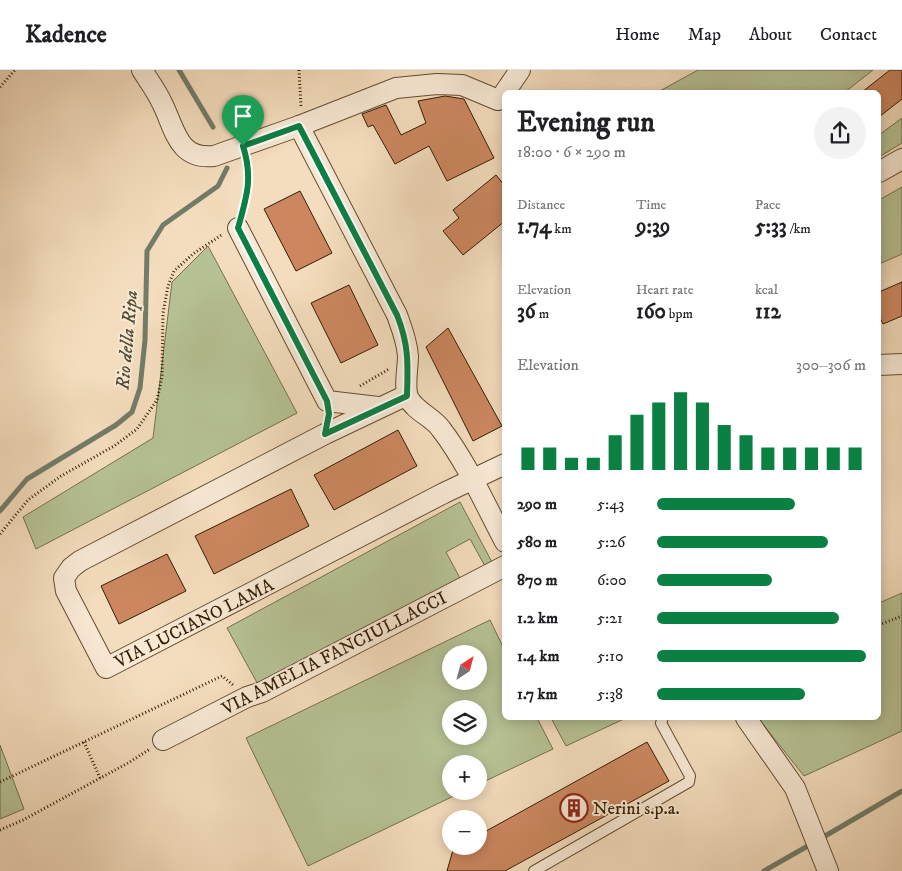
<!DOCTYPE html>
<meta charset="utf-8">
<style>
:root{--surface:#fff;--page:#f2f2f2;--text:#202124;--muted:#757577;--line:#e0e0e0;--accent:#0b8043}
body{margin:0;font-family:"IM FELL DW Pica",serif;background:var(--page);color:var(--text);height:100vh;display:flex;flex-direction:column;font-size:19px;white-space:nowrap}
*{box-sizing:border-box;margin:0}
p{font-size:16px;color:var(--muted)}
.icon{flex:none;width:28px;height:28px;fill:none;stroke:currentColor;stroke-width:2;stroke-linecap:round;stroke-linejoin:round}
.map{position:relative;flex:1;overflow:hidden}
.details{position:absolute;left:502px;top:20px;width:379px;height:630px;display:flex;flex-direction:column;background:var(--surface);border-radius:8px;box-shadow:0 2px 12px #0003}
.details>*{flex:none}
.needle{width:32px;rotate:36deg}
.controls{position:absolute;left:442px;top:575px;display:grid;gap:10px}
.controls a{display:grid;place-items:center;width:45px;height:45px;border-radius:50%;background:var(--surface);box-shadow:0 2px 12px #0003;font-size:25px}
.pin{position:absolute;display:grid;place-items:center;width:42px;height:42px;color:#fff;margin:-51px -21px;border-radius:50% 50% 50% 0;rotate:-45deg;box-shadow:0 0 5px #0007}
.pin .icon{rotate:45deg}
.round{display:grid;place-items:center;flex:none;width:52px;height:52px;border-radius:26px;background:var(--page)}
.headline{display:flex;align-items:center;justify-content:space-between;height:85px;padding:0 15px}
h1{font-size:28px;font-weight:700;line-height:38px}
.metrics{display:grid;grid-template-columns:repeat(3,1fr);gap:8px;height:85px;padding:5px 15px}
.metrics div{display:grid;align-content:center}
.metrics b{font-size:21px;font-weight:700}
.metrics small{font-size:14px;font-weight:400}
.metrics p{font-size:14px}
.chart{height:140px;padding:10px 15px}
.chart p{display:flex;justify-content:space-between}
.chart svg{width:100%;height:90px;margin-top:5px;stroke:var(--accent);stroke-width:6}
ul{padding:0 15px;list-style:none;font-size:16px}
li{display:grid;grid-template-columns:80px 60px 1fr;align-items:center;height:38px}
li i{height:12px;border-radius:6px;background:var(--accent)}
header{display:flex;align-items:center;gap:30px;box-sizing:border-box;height:70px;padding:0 25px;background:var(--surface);border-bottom:1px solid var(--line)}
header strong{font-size:24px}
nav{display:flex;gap:28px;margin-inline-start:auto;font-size:18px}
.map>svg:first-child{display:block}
.green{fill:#b6c295;stroke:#75704a;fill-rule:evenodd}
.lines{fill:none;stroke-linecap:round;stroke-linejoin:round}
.stream{stroke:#727c69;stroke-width:5}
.building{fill:#cc8760;stroke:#341d00}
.lane-casing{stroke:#644d30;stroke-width:12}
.street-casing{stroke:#644d30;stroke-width:22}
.path{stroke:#341d00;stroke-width:3;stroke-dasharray:1 2.5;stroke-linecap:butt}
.lane{stroke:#f8e9d5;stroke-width:10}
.street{stroke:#f8e9d5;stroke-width:20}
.route-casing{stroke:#fff;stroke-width:10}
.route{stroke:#0b8043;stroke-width:6}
.labels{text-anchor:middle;stroke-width:4;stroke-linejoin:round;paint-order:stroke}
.street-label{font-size:18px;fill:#341d00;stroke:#f8e9d5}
.poi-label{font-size:18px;fill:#341d00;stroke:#f8e9d5;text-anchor:start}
.water-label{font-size:19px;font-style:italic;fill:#534d35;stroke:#f8e9d5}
</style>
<header>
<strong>Kadence</strong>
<nav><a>Home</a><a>Map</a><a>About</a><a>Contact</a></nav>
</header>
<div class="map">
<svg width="902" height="801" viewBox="0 0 902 801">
<rect width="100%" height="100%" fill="#f4ddbe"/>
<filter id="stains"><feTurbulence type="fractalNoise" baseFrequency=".004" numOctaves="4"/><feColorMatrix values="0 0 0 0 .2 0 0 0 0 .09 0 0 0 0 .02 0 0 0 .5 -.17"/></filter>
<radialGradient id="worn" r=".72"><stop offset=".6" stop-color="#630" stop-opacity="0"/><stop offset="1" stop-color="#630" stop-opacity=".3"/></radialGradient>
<g class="green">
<path d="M 698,0 L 873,0 L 845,22 L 658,22 Z"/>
<path d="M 902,48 L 902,73 L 879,87 L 879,65 Z"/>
<path d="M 902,117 L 902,184 L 879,194 L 879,130 Z"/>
<path d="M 208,176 L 297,343 L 36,479 L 23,447 L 153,368 L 172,212 Z"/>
<path d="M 460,432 L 493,494 L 486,498 L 470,469 L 446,482 L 462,512 L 261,620 L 227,558 Z"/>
<path d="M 902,523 L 902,661 L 804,706 L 758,648 L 879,648 L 879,533 Z"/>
<path d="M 490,550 L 505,581 L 505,648 L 537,648 L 553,679 L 479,714 L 479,694 L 451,694 L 451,721 L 464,721 L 308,796 L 246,668 ZM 451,584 L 479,584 L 479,611 L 451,611 ZM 451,639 L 479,639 L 479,666 L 451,666 Z"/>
<path d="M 551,648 L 626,648 L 566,676 Z"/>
<path d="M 0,675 L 24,739 L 0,749 Z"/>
</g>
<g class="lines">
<g class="stream">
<path d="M 179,0 L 213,57"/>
<path d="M 0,441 L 27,409 L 116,355 L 132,342 L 140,318 L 145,270 L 147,181 L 163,155 L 218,116 L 227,98"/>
<path d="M 820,769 L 902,721"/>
<path d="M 764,801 L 813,773"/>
</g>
</g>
<g class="building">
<path d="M 890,0 L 902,0 L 902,29 L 879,47 L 879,22 L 862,22 Z"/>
<path d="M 445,26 L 464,29 L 494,88 L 447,111 L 429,76 L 395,94 L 373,55 L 368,57 L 362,44 L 386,35 L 401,65 L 426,53 L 418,31 Z"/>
<path d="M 496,105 L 505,116 L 505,151 L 463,185 L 443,161 L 459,148 L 453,140 Z"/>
<path d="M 300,121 L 332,183 L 296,201 L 264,139 Z"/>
<path d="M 902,212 L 902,246 L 883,254 L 879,246 L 879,222 Z"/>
<path d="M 349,215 L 378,275 L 341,293 L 311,233 Z"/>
<path d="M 448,258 L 502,356 L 473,371 L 426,277 Z"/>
<path d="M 398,360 L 417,396 L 334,440 L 314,405 Z"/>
<path d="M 291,419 L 309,456 L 214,504 L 195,466 Z"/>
<path d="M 167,484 L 186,521 L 119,554 L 101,516 Z"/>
<path d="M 647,672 L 669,711 L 505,801 L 447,801 L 453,780 L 459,776 L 479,776 L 479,765 Z"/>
</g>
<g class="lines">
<defs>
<path id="lane" d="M 534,801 L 689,712 L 690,706 L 661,653 L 663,648"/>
<g id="street">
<path d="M 142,0 C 149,11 157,22 162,33 C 175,58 177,90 214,86 L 299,56 L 396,18 L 437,14 L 462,15 L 498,30"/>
<path d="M 505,22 L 520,0"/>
<path d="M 299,56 L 397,245 C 402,259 407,271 408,286 C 408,298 404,316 408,327 C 415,342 432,346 441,359 C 467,393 485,434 505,472"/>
<path d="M 879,102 L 902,89"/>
<path d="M 238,158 L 327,331 L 378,337"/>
<path d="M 879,295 L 902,294"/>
<path d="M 407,325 L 325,364 L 80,491 L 71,498 L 64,508 L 66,521 L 106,598 L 444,423 L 505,394"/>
<path d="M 746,648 L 795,718 L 828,801"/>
<path d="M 163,670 L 247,627 L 262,622 L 505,496"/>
</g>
</defs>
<use href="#lane" class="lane-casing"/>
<use href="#street" class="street-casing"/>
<g class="path">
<path d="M 299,0 L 301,37"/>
<path d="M 0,17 L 15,0"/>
<path d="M 243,141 L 250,108 L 248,93"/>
<path d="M 360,316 L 389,299"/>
<path d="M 0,464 L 28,430 L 61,406 L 114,376 L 137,359 L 157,330 L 162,307 L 163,243 L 168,216 L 174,201 L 193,184 L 223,164"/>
<path d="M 879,555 L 902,546"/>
<path d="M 84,672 L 100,708"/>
<path d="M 0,712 L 222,606 L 233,615"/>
<path d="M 0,760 L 23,750 L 128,693 L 150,679"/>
</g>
<use href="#lane" class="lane"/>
<use href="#street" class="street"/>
</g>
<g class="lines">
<defs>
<path id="route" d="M 299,56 L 397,245 C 409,275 408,294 407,326 L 325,364 L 329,344 L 327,331 L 238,158 C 247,126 253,108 243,76 Z"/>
</defs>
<use href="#route" class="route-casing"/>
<use href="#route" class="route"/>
</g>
<defs>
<symbol id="building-ring" viewBox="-11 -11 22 22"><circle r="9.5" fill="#f8e9d5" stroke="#8f2418" stroke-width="1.5"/><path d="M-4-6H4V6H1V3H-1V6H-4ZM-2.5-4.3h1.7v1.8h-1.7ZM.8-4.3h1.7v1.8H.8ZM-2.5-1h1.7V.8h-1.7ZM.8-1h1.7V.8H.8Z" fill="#8f2418"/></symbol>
</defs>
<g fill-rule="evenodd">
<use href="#building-ring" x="558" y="722" width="32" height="32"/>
</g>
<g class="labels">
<g class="street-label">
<text transform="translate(194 553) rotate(-27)" y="6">VIA LUCIANO LAMA</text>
<text transform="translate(334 583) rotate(-27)" y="6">VIA AMELIA FANCIULLACCI</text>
</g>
<g class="poi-label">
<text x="593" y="744">Nerini s.p.a.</text>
</g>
<g class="water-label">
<text transform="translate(126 270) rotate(-85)" y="7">Rio della Ripa</text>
</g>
</g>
<rect width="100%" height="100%" filter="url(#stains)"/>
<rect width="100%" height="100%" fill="url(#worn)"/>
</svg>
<div class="controls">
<a><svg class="needle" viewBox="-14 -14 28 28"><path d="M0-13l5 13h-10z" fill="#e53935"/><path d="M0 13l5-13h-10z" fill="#757577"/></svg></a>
<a><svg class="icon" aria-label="layers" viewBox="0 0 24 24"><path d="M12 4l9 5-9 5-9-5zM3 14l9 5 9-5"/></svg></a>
<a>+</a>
<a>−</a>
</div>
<div class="pin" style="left:243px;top:76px;background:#1e9e55"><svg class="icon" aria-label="arrive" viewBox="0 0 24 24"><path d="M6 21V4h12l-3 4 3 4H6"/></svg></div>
<section class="details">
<div class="headline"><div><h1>Evening run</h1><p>18:00 · 6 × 290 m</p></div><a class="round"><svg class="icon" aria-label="share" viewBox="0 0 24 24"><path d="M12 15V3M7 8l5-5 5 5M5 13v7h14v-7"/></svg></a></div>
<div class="metrics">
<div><p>Distance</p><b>1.74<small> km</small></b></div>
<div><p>Time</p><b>9:39</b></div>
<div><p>Pace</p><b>5:33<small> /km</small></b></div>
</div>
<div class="metrics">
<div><p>Elevation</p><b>36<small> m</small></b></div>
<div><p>Heart rate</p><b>160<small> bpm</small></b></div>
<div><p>kcal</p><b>112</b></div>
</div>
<div class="chart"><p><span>Elevation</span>300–306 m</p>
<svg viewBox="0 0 160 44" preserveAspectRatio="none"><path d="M5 44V33M15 44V33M25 44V38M35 44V38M45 44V27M55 44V17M65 44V11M75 44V6M85 44V11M95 44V22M105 44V27M115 44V33M125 44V33M135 44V33M145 44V33M155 44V33"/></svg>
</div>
<ul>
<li><b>290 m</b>5:43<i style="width:66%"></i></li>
<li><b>580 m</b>5:26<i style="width:82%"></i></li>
<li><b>870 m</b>6:00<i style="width:55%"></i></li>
<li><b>1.2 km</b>5:21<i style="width:87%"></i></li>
<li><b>1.4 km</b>5:10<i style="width:100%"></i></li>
<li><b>1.7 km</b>5:38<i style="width:71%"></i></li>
</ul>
</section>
</div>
